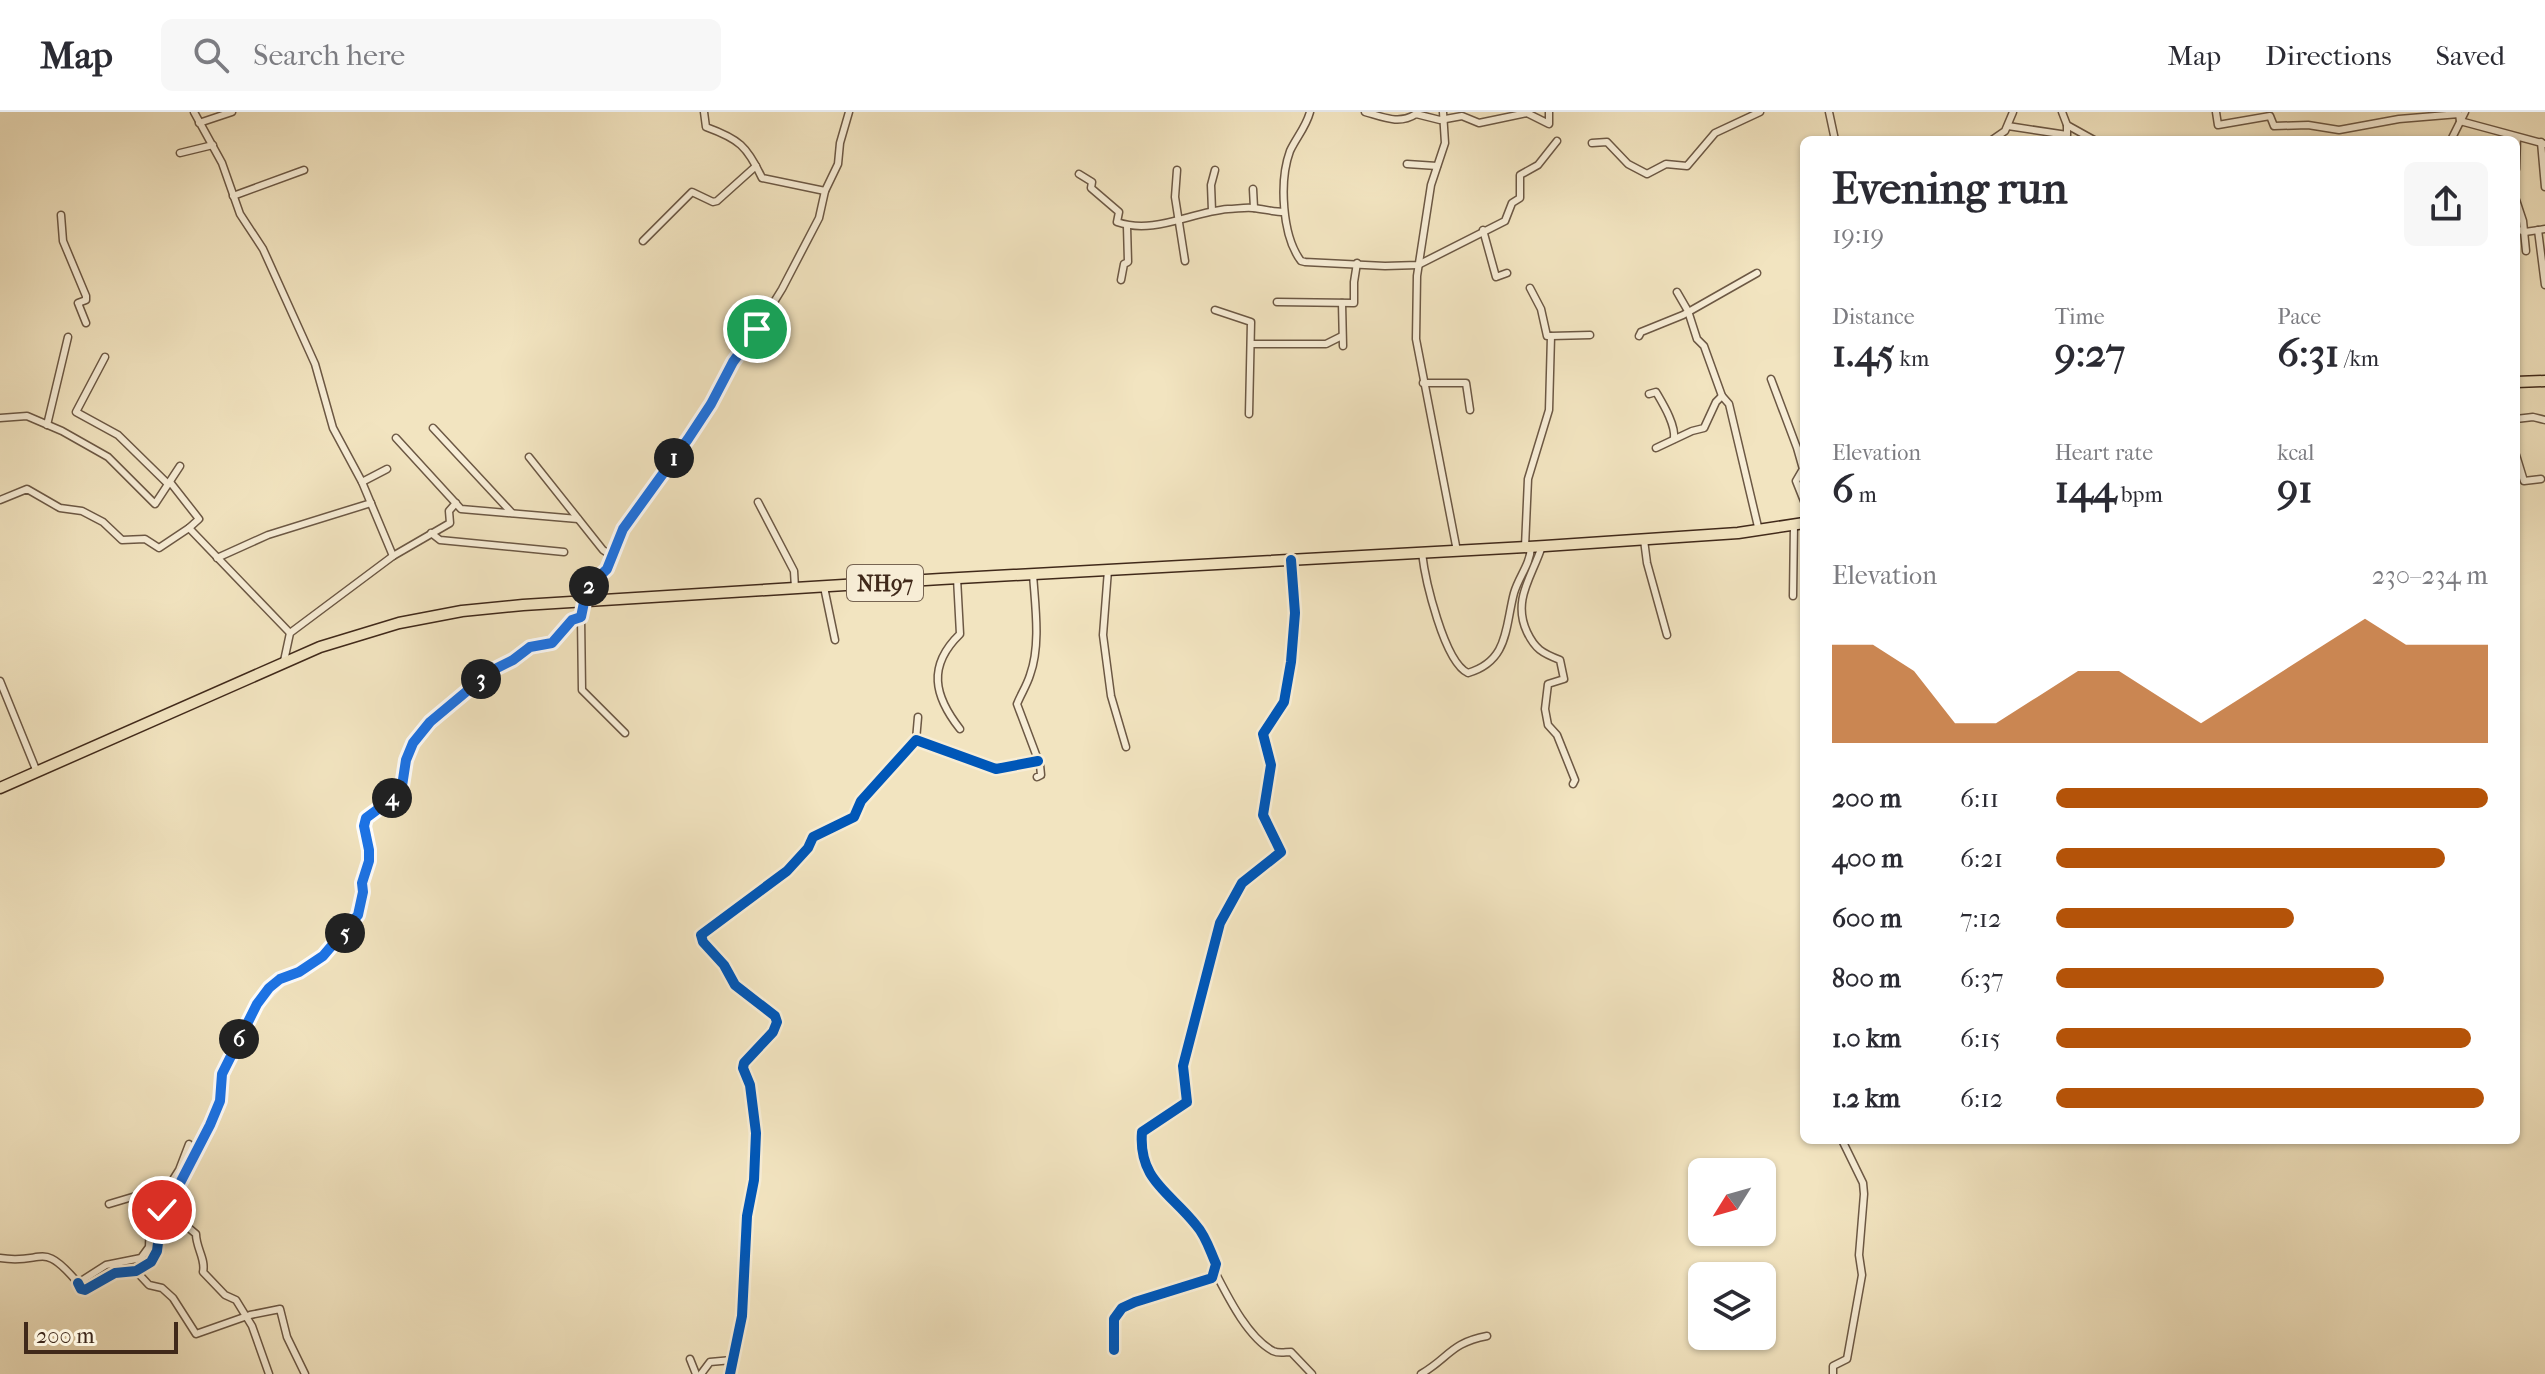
<!DOCTYPE html>
<meta charset="utf-8">
<style>
:root{--surface:#fff;--page:#f7f7f7;--text:#2b2b33;--muted:#7c7c81;--line:#e1e1e2;--accent:#b45309}
body{margin:0;font-family:"IM FELL French Canon",serif;background:var(--page);color:var(--text);height:100vh;display:flex;flex-direction:column;font-size:30px;white-space:nowrap}
*{box-sizing:border-box;margin:0}
p{font-size:26px;color:var(--muted)}
.icon{flex:none;width:44px;height:44px;fill:none;stroke:currentColor;stroke-width:2;stroke-linecap:round;stroke-linejoin:round}
.map{position:relative;flex:1;overflow:hidden}
.details{position:absolute;left:1800px;top:24px;width:720px;height:1008px;display:flex;flex-direction:column;background:var(--surface);border-radius:12px;box-shadow:0 2px 6px #0004}
.details>*{flex:none}
.needle{width:52px;rotate:233deg}
.controls{position:absolute;left:1688px;top:1046px;display:grid;gap:16px}
.controls a{display:grid;place-items:center;width:88px;height:88px;border-radius:12px;background:var(--surface);box-shadow:0 2px 6px #0004;font-size:40px}
.scale{position:absolute;left:24px;bottom:20px;width:154px;box-sizing:border-box;padding-left:8px;border:4px solid #40291a;border-top:0;font-size:22px;line-height:28px;white-space:nowrap;color:#40291a;-webkit-text-stroke:6px #f7edd6;paint-order:stroke}
.pin{position:absolute;display:grid;place-items:center;width:68px;height:68px;color:#fff;margin:-34px;border:4px solid #fff;border-radius:50%;box-shadow:0 2px 8px #0007}
.km{position:absolute;width:40px;height:40px;margin:-20px;border-radius:50%;background:#222;color:#fff;font-size:22px;line-height:40px;text-align:center}
.round{display:grid;place-items:center;flex:none;width:84px;height:84px;border-radius:12px;background:var(--page)}
.headline{display:flex;align-items:center;justify-content:space-between;height:136px;padding:0 32px}
h1{font-size:44px;font-weight:800;line-height:60px}
.figures{display:grid;grid-template-columns:repeat(3,1fr);gap:12px;height:136px;padding:8px 32px}
.figures div{display:grid;align-content:center}
.figures b{font-size:40px;font-weight:800}
.figures small{font-size:22px;font-weight:400}
.figures p{font-size:22px}
.chart{height:224px;padding:16px 32px}
.chart p{display:flex;justify-content:space-between}
.chart svg{width:100%;height:144px;margin-top:8px;fill:var(--accent);opacity:.7}
ul{padding:0 32px;list-style:none;font-size:26px}
li{display:grid;grid-template-columns:128px 96px 1fr;align-items:center;height:60px}
li i{height:20px;border-radius:10px;background:var(--accent)}
header{display:flex;align-items:center;gap:48px;box-sizing:border-box;height:112px;padding:0 40px;background:var(--surface);border-bottom:2px solid var(--line)}
header strong{font-size:38px}
nav{display:flex;gap:44px;margin-inline-start:auto;font-size:28px}
.search{width:560px;height:72px;background:var(--page);display:flex;align-items:center;gap:20px;box-sizing:border-box;padding:0 28px;border-radius:12px;color:var(--muted);font-size:30px}
.map>svg:first-child{display:block}
.lines{fill:none;stroke-linecap:round;stroke-linejoin:round}
.minor-casing{stroke:#6c5844;stroke-width:9}
.trunk-casing{stroke:#40291a;stroke-width:13}
.minor{stroke:#f7edd6;stroke-width:6}
.trunk{stroke:#f2e4c0;stroke-width:10}
.cycleway-casing{stroke:#f7edd6;stroke-width:15}
.cycleway{stroke:#0057b8;stroke-width:10}
.route-casing{stroke:#fff;stroke-width:16}
.route{stroke:#1a73e8;stroke-width:10}
.labels{text-anchor:middle;stroke-width:7;stroke-linejoin:round;paint-order:stroke}
.shield{fill:#f7edd6;stroke:#776452;stroke-width:2}
.shield-label{font-size:22px;font-weight:bold;fill:#40291a}
</style>
<header>
<strong>Map</strong>
<div class="search"><svg class="icon" aria-label="search" viewBox="0 0 24 24"><circle cx="10" cy="10" r="6"/><path d="M15 15l6 6"/></svg>Search here</div>
<nav><a>Map</a><a>Directions</a><a>Saved</a></nav>
</header>
<div class="map">
<svg width="2545" height="1262" viewBox="0 0 2545 1262">
<rect width="100%" height="100%" fill="#f2e4c0"/>
<filter id="stains"><feTurbulence type="fractalNoise" baseFrequency=".0025" numOctaves="4"/><feColorMatrix values="0 0 0 0 .2 0 0 0 0 .09 0 0 0 0 .02 0 0 0 .5 -.17"/></filter>
<radialGradient id="worn" r=".72"><stop offset=".6" stop-color="#630" stop-opacity="0"/><stop offset="1" stop-color="#630" stop-opacity=".3"/></radialGradient>
<g class="lines">
<defs>
<g id="minor">
<path d="M 194,0 L 222,51 L 240,102 L 263,137 L 315,252 L 333,316 L 362,370 L 393,444"/>
<path d="M 704,0 L 706,15 C 739,27 747,34 762,66 L 825,79"/>
<path d="M 1310,0 C 1306,15 1296,26 1290,39 C 1279,69 1282,124 1301,149 L 1305,150 L 1385,154 L 1418,153 L 1505,109 L 1512,91 L 1520,86 L 1520,63 L 1538,53 L 1557,29"/>
<path d="M 1365,0 C 1383,5 1399,13 1416,2 L 1440,8 L 1462,4 L 1479,11 L 1527,1 L 1549,12 L 1549,0"/>
<path d="M 1443,0 L 1445,31 L 1431,73 L 1417,164 L 1416,227 L 1457,439"/>
<path d="M 1829,0 L 1835,28"/>
<path d="M 2062,0 L 2067,13 L 2094,28"/>
<path d="M 2216,0 L 2218,13 L 2270,4 L 2274,14 L 2308,13 L 2339,18 L 2399,7 L 2459,2 L 2460,9 L 2545,32"/>
<path d="M 199,11 L 232,0"/>
<path d="M 2008,14 L 2067,23 L 2067,13"/>
<path d="M 1992,28 L 2005,19 L 2013,0"/>
<path d="M 2451,28 L 2465,0"/>
<path d="M 2541,30 L 2545,75"/>
<path d="M 1592,31 L 1607,30 L 1628,52 L 1647,62 L 1666,52 L 1687,54 L 1715,21 L 1760,0"/>
<path d="M 180,41 L 213,33"/>
<path d="M 1407,52 L 1437,54"/>
<path d="M 2516,57 L 2517,25"/>
<path d="M 1177,58 L 1175,85 L 1185,149"/>
<path d="M 1079,62 L 1092,70 L 1091,76 L 1119,100 L 1117,110 C 1154,123 1191,100 1228,97 C 1236,97 1245,95 1253,96 C 1264,97 1273,100 1284,100"/>
<path d="M 1253,77 L 1254,96"/>
<path d="M 233,84 L 304,58"/>
<path d="M 2516,88 L 2523,109 L 2526,139"/>
<path d="M 1212,99 L 1211,73 L 1215,58"/>
<path d="M 61,103 L 63,129 L 86,184 L 86,188 L 78,191 L 86,211"/>
<path d="M 2516,117 L 2525,120 L 2545,117"/>
<path d="M 1483,118 L 1496,165 L 1507,161"/>
<path d="M 2538,118 L 2545,173"/>
<path d="M 643,129 L 692,80 L 713,90 L 717,89 L 756,54"/>
<path d="M 1121,168 L 1124,152 L 1128,150 L 1127,114"/>
<path d="M 1677,180 L 1688,199 L 1697,227 L 1704,234 L 1722,284 L 1729,292 L 1759,419"/>
<path d="M 1277,190 L 1354,191 L 1354,170 L 1357,151"/>
<path d="M 1342,191 L 1343,234"/>
<path d="M 1215,198 L 1251,210 L 1249,302"/>
<path d="M 1551,224 L 1590,223"/>
<path d="M 1639,224 L 1641,220 L 1683,203 L 1757,161"/>
<path d="M 1252,232 L 1326,232 L 1342,224"/>
<path d="M 105,245 L 76,300 L 118,323 L 168,372"/>
<path d="M 1771,267 L 1797,336 L 1803,357 L 1796,369 L 1804,389"/>
<path d="M 1423,271 L 1466,271 L 1470,298"/>
<path d="M 1649,282 L 1656,280 C 1663,292 1676,313 1674,327"/>
<path d="M 0,306 L 27,304 L 62,319 L 108,345 L 155,392 L 180,354"/>
<path d="M 2516,307 L 2533,305 L 2545,308"/>
<path d="M 47,313 L 68,225"/>
<path d="M 433,316 L 512,401"/>
<path d="M 396,326 L 461,397 L 578,407"/>
<path d="M 1656,336 L 1692,319 L 1704,316 L 1716,290 L 1722,284"/>
<path d="M 2516,343 L 2524,369 L 2541,367"/>
<path d="M 529,345 L 603,438 L 612,444"/>
<path d="M 170,370 L 199,407 L 189,416 L 290,521"/>
<path d="M 362,370 L 387,357"/>
<path d="M 0,388 L 27,377 L 60,396 L 82,399 L 103,410 L 122,428 L 145,427 L 159,436 L 189,416"/>
<path d="M 758,390 L 794,459 L 795,476"/>
<path d="M 431,421 L 440,428 L 564,440"/>
<path d="M 1644,428 L 1647,451 L 1667,523"/>
<path d="M 1542,434 C 1532,465 1512,488 1527,520 C 1535,537 1542,541 1560,548 L 1564,567 L 1548,572 L 1545,597 L 1548,613 L 1557,623 L 1575,668 L 1573,672"/>
<path d="M 1525,435 L 1528,367 L 1549,298 L 1551,224 L 1547,224 L 1541,197 L 1530,176"/>
<path d="M 1422,441 C 1425,467 1444,550 1468,561 C 1509,549 1505,515 1514,481 C 1519,464 1530,453 1531,435"/>
<path d="M 217,446 L 268,423 L 371,391"/>
<path d="M 1108,458 L 1103,523 L 1111,584 L 1126,635"/>
<path d="M 1033,462 C 1035,493 1041,533 1030,563 C 1027,573 1021,582 1017,592 L 1040,653 L 1041,663 L 1037,665"/>
<path d="M 957,466 L 960,522 C 927,554 934,584 960,617"/>
<path d="M 824,475 L 835,528"/>
<path d="M 1793,484 L 1794,413"/>
<path d="M 284,549 L 290,521 L 393,444 L 450,411 L 449,399 L 456,391"/>
<path d="M 0,569 L 37,660"/>
<path d="M 625,621 L 582,578 L 581,505 L 584,480 L 607,457 L 623,417 L 688,327 L 711,292 L 733,250 L 755,221 L 782,177 L 819,106 L 825,79 L 838,52 L 840,31 L 849,0"/>
<path d="M 916,628 L 918,605"/>
<path d="M 109,1092 L 166,1075"/>
<path d="M 162,1098 L 179,1103 L 184,1112 L 196,1122 C 196,1136 206,1147 203,1160 L 225,1183 L 236,1188 L 252,1214 L 269,1262"/>
<path d="M 160,1115 L 181,1119"/>
<path d="M 0,1146 C 45,1153 41,1127 78,1171 L 106,1153 L 141,1146 L 149,1135 L 150,1110 L 155,1096 L 179,1058 L 189,1032"/>
<path d="M 1214,1158 C 1227,1183 1247,1225 1273,1239 C 1279,1242 1285,1240 1291,1240 L 1312,1262"/>
<path d="M 136,1159 L 149,1173 L 162,1176 L 173,1186 L 196,1222 L 250,1203 L 280,1197 L 287,1225 L 305,1262"/>
<path d="M 78,1171 L 81,1177 L 85,1178 L 115,1161 L 136,1159 L 151,1150 L 157,1139 L 162,1098 L 179,1073 L 210,1013 L 220,989 L 222,962 L 257,892 L 280,867 L 299,860 L 323,844 L 358,803 L 363,780 L 362,771 L 369,749 L 369,738 L 364,714 L 366,706 L 389,689 L 402,674 L 406,648 L 413,631 L 430,610 L 491,559 L 513,548 L 530,535 L 552,531 L 572,508 L 581,505"/>
<path d="M 1114,1238 L 1114,1207 L 1122,1196 L 1135,1190 L 1212,1166 L 1216,1152 C 1210,1139 1206,1124 1196,1113 C 1170,1080 1138,1068 1142,1020 L 1187,990 L 1183,954 L 1220,811 L 1242,771 L 1281,740 L 1263,703 L 1271,653 L 1263,622 L 1284,590 L 1291,550 L 1295,501 L 1291,448"/>
<path d="M 690,1247 L 696,1262"/>
<path d="M 701,1262 L 710,1250 L 732,1248"/>
<path d="M 730,1262 L 742,1204 L 747,1104 L 754,1068 L 756,1021 L 750,973 L 743,956 L 744,951 L 773,920 L 777,910 L 775,904 L 735,873 L 724,853 L 703,830 L 701,823 L 787,759 L 808,736 L 813,725 L 854,705 L 861,689 L 916,628 L 996,657 L 1038,649"/>
<path d="M 1421,1262 C 1449,1246 1450,1231 1487,1224"/>
<path d="M 1833,1262 L 1833,1254 L 1847,1247 L 1862,1163 L 1859,1143 L 1864,1082 L 1863,1071 L 1842,1028"/>
</g>
<g id="trunk">
<path d="M 2516,270 L 2545,269"/>
<path d="M 0,676 L 320,535 L 399,511 L 462,499 L 523,493 L 941,467 L 1545,434 L 1738,421 L 1804,411"/>
</g>
</defs>
<use href="#minor" class="minor-casing"/>
<use href="#trunk" class="trunk-casing"/>
<use href="#minor" class="minor"/>
<use href="#trunk" class="trunk"/>
<defs>
<g id="cycleway">
<path d="M 78,1171 L 81,1177 L 85,1178 L 115,1161 L 136,1159 L 151,1150 L 157,1139 L 162,1098 L 179,1073 L 210,1013 L 220,989 L 222,962 L 257,892 L 280,867 L 299,860 L 323,844 L 358,803 L 363,780 L 362,771 L 369,749 L 369,738 L 364,714 L 366,706 L 389,689 L 402,674 L 406,648 L 413,631 L 430,610 L 491,559 L 513,548 L 530,535 L 552,531 L 572,508 L 581,505"/>
<path d="M 1114,1238 L 1114,1207 L 1122,1196 L 1135,1190 L 1212,1166 L 1216,1152 C 1210,1139 1206,1124 1196,1113 C 1170,1080 1138,1068 1142,1020 L 1187,990 L 1183,954 L 1220,811 L 1242,771 L 1281,740 L 1263,703 L 1271,653 L 1263,622 L 1284,590 L 1291,550 L 1295,501 L 1291,448"/>
<path d="M 730,1262 L 742,1204 L 747,1104 L 754,1068 L 756,1021 L 750,973 L 743,956 L 744,951 L 773,920 L 777,910 L 775,904 L 735,873 L 724,853 L 703,830 L 701,823 L 787,759 L 808,736 L 813,725 L 854,705 L 861,689 L 916,628 L 996,657 L 1038,649"/>
</g>
</defs>
<use href="#cycleway" class="cycleway-casing"/>
<use href="#cycleway" class="cycleway"/>
</g>
<g class="lines">
<defs>
<path id="route" d="M 162,1098 L 179,1073 L 210,1013 L 220,989 L 222,962 L 257,892 L 269,876 L 280,867 L 299,860 L 323,844 L 358,803 L 363,780 L 362,771 L 369,749 L 369,738 L 364,714 L 366,706 L 389,689 L 402,674 L 406,648 L 413,631 L 430,610 L 491,559 L 513,548 L 530,535 L 552,531 L 572,508 L 581,505 L 587,476 L 607,457 L 623,417 L 688,327 L 711,292 L 733,250 L 757,217"/>
</defs>
<use href="#route" class="route-casing"/>
<use href="#route" class="route"/>
</g>
<g class="labels">
<rect class="shield" x="847" y="453" width="76" height="36" rx="6"/>
<g class="shield-label">
<text x="885" y="479">NH97</text>
</g>
</g>
<rect width="100%" height="100%" filter="url(#stains)"/>
<rect width="100%" height="100%" fill="url(#worn)"/>
</svg>
<div class="controls">
<a><svg class="needle" viewBox="-14 -14 28 28"><path d="M0-13l5 13h-10z" fill="#e53935"/><path d="M0 13l5-13h-10z" fill="#7c7c81"/></svg></a>
<a><svg class="icon" aria-label="layers" viewBox="0 0 24 24"><path d="M12 4l9 5-9 5-9-5zM3 14l9 5 9-5"/></svg></a>
</div>
<div class="scale">200 m</div>
<div class="pin" style="left:757px;top:217px;background:#1e9e55"><svg class="icon" aria-label="arrive" viewBox="0 0 24 24"><path d="M6 21V4h12l-3 4 3 4H6"/></svg></div>
<div class="pin" style="left:162px;top:1098px;background:#d93025"><svg class="icon" aria-label="check" viewBox="0 0 24 24"><path d="M5 12l5 5 9-10"/></svg></div>
<b class="km" style="left:674px;top:346px">1</b>
<b class="km" style="left:589px;top:474px">2</b>
<b class="km" style="left:481px;top:567px">3</b>
<b class="km" style="left:392px;top:686px">4</b>
<b class="km" style="left:345px;top:821px">5</b>
<b class="km" style="left:239px;top:927px">6</b>
<section class="details">
<div class="headline"><div><h1>Evening run</h1><p>19:19</p></div><a class="round"><svg class="icon" aria-label="share" viewBox="0 0 24 24"><path d="M12 15V3M7 8l5-5 5 5M5 13v7h14v-7"/></svg></a></div>
<div class="figures">
<div><p>Distance</p><b>1.45<small> km</small></b></div>
<div><p>Time</p><b>9:27</b></div>
<div><p>Pace</p><b>6:31<small> /km</small></b></div>
</div>
<div class="figures">
<div><p>Elevation</p><b>6<small> m</small></b></div>
<div><p>Heart rate</p><b>144<small> bpm</small></b></div>
<div><p>kcal</p><b>91</b></div>
</div>
<div class="chart"><p><span>Elevation</span>230–234 m</p>
<svg viewBox="0 0 160 44" preserveAspectRatio="none"><path d="M0 44V14L10 14L20 22L30 38L40 38L50 30L60 22L70 22L80 30L90 38L100 30L110 22L120 14L130 6L140 14L150 14L160 14V44z"/></svg>
</div>
<ul>
<li><b>200 m</b>6:11<i style="width:100%"></i></li>
<li><b>400 m</b>6:21<i style="width:90%"></i></li>
<li><b>600 m</b>7:12<i style="width:55%"></i></li>
<li><b>800 m</b>6:37<i style="width:76%"></i></li>
<li><b>1.0 km</b>6:15<i style="width:96%"></i></li>
<li><b>1.2 km</b>6:12<i style="width:99%"></i></li>
</ul>
</section>
</div>
